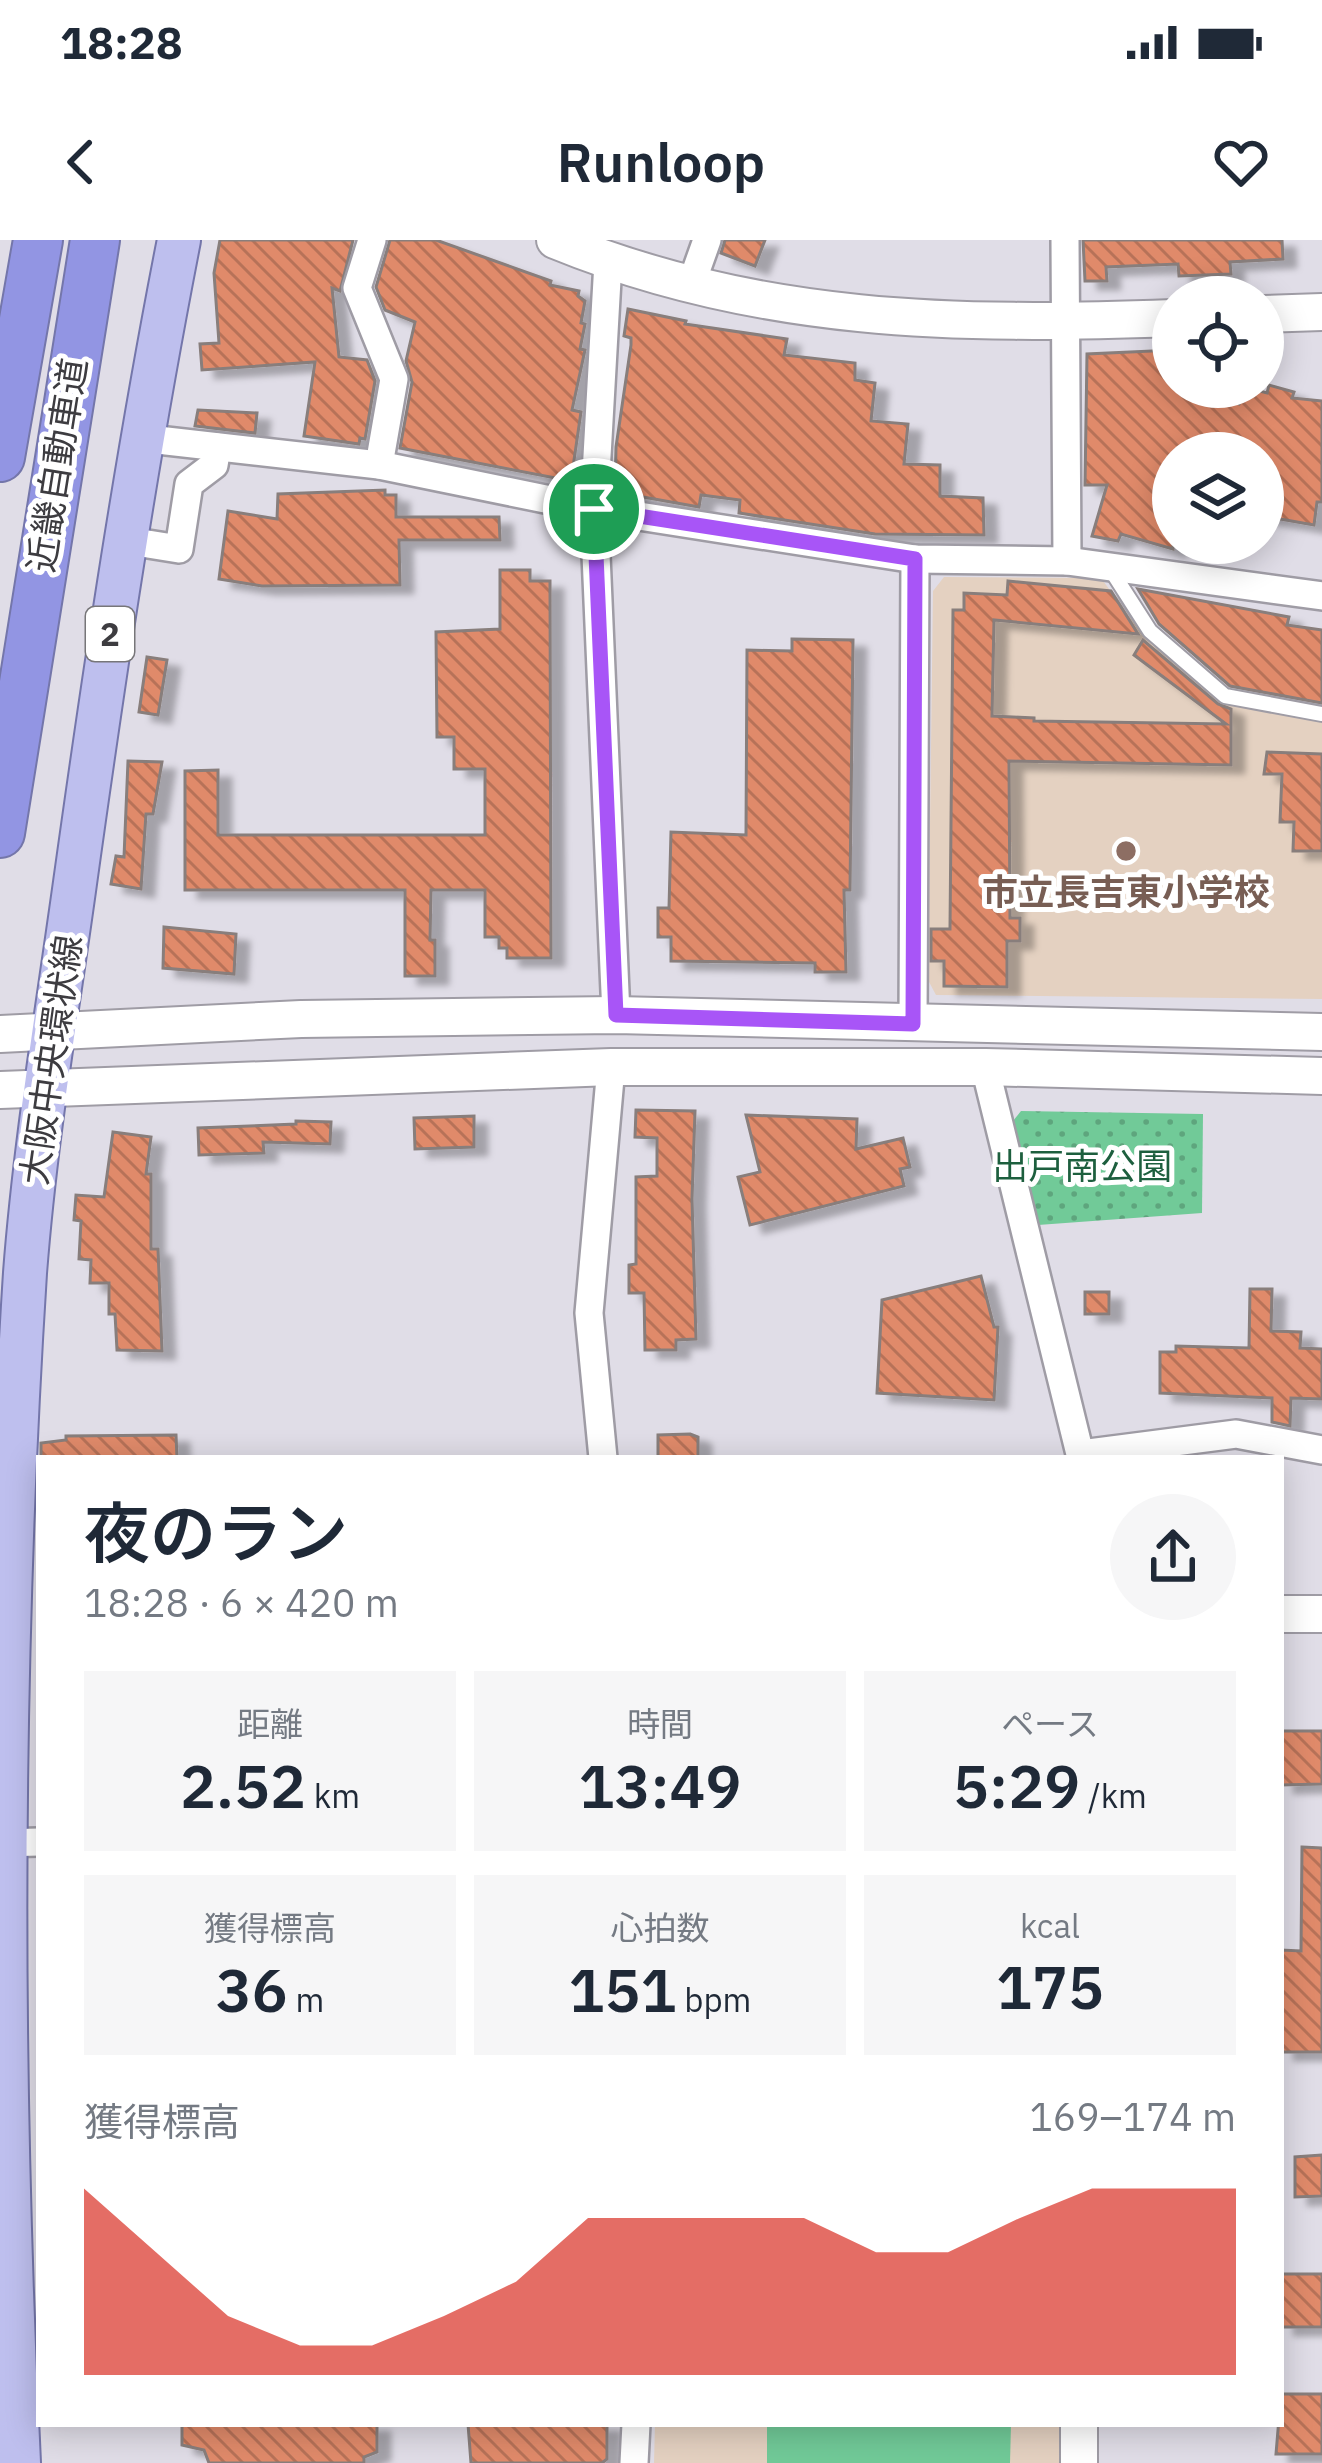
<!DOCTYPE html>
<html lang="ja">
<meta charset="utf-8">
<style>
:root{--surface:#fff;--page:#f6f6f7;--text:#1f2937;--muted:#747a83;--accent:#d93025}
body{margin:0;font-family:"IBM Plex Sans","Noto Sans JP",sans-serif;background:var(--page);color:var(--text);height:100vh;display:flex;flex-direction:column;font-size:45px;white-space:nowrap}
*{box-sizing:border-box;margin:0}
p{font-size:39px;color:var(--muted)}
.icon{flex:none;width:66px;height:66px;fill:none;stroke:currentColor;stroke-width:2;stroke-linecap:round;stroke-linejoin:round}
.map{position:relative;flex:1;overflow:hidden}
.sheet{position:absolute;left:36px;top:1215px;width:1248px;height:972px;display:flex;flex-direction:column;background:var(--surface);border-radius:0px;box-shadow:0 6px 30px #0003}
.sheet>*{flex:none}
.fabs{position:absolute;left:1152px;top:36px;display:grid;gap:24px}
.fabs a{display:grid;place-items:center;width:132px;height:132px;border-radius:50%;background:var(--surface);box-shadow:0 6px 30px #0003;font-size:60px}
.pin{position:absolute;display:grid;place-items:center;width:102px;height:102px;color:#fff;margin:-51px;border:6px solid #fff;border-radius:50%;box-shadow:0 3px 12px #0007}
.round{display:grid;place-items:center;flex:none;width:126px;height:126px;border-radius:63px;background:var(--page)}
.overview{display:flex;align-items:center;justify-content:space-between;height:204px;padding:0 48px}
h1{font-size:66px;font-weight:600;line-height:90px}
.metrics{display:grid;grid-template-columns:repeat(3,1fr);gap:18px;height:204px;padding:12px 48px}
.metrics div{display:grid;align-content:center;border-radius:0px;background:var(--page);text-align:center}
.metrics b{font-size:60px;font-weight:600}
.metrics small{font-size:33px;font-weight:400}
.metrics p{font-size:33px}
.chart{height:336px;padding:24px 48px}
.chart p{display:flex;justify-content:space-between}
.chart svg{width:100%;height:216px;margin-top:12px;fill:var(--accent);opacity:.7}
.status{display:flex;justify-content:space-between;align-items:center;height:84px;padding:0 60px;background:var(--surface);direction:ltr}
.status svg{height:33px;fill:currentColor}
header{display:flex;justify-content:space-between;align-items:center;height:156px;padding:0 48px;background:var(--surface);font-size:54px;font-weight:600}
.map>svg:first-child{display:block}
.education{fill:#e4d1c1}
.green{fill:url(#green-dots)}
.pitch{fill:#71ca98}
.building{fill:url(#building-back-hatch);stroke:#887e7b;stroke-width:3;filter:url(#shadow)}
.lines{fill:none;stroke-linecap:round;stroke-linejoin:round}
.lane-casing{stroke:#9f9ca5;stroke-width:18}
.street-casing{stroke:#9f9ca5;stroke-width:32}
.secondary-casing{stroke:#9f9ca5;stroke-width:40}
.primary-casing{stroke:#7476aa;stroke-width:46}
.highway-casing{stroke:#7476aa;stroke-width:52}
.lane{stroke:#fff;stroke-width:14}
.street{stroke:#fff;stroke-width:27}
.secondary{stroke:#fff;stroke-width:36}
.primary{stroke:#bebfee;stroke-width:42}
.highway{stroke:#9295e3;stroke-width:48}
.route-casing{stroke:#fff;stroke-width:24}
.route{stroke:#a855f7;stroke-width:15}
.education-dot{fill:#8d6e63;stroke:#fff;stroke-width:4.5}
.labels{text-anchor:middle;stroke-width:10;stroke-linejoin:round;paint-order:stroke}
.shield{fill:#fff;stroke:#777679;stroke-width:3}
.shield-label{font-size:33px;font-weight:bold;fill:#3d3c40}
.street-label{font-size:36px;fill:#3d3c40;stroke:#fff}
.education-label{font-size:36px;font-weight:bold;fill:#785e54;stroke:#fff}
.park-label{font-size:36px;fill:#1d5f3e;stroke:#fff}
</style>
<div class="status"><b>18:28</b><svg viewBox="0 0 49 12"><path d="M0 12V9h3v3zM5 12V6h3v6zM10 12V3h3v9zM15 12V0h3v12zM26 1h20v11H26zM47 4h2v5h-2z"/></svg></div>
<header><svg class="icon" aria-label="back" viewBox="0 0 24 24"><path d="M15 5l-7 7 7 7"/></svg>Runloop<svg class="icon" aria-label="heart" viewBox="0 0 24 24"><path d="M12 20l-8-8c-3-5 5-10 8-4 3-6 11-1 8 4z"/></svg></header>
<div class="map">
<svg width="1322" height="2223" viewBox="0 0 1322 2223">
<defs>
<pattern id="green-dots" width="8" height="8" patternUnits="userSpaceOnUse" patternTransform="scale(3)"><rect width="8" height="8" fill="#71ca98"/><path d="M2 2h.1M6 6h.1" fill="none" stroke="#5ea57d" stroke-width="1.8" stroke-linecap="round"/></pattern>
<pattern id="building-back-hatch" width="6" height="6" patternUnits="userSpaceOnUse" patternTransform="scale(3)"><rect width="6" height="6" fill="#e08a6b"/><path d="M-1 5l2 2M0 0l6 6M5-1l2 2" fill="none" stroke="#b77259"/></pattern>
<filter id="shadow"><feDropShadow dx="13" dy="8" stdDeviation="3" flood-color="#0004"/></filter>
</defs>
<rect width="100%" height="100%" fill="#e0dde7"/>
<g class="education">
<path d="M 944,337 L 1101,338 L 1145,398 L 1219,462 L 1322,482 L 1322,759 L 936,755 L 928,740 L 933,351 Z"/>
<path d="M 655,2184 L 1062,2184 L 1062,2223 L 654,2223 Z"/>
</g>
<path class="green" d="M 1021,871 L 1203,874 L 1202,973 L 1038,985 L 1013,881 Z"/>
<path class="pitch" d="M 767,2184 L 1011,2184 L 1010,2223 L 767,2223 Z"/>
<g class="building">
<path d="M 220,0 L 353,0 L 340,51 L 332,48 L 339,117 L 367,120 L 375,141 L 365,199 L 360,198 L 359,204 L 304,196 L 315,122 L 202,130 L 200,104 L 219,103 L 214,33 Z"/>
<path d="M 390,0 L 436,0 L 551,41 L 550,45 L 579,51 L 578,56 L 585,61 L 581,83 L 585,84 L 580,109 L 585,110 L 572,170 L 581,172 L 571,241 L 400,208 L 412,142 L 406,121 L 415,82 L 385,70 L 376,47 Z"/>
<path d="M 725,0 L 765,0 L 755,26 L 721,13 Z"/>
<path d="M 1083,0 L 1282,0 L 1283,19 L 1230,22 L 1231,34 L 1179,36 L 1178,24 L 1106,27 L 1107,41 L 1085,41 Z"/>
<path d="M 628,69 L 686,81 L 685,84 L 787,99 L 784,115 L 855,123 L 855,140 L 875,143 L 871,181 L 908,184 L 904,224 L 940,225 L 940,256 L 983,258 L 984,295 L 875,294 L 739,273 L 740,260 L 701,255 L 699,267 L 615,252 L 616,207 L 631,105 L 631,98 L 624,96 Z"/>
<path d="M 1173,110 L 1173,147 L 1239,164 L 1243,151 L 1247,152 L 1248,148 L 1267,153 L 1269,145 L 1294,152 L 1292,158 L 1322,161 L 1322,262 L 1317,262 L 1314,285 L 1263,276 L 1263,213 L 1173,213 L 1173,309 L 1121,294 L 1118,301 L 1092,296 L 1107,245 L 1085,245 L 1087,114 Z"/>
<path d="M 198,170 L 257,173 L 255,193 L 195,186 Z"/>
<path d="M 385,250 L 385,255 L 396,255 L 396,277 L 499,277 L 500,300 L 399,300 L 400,345 L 262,346 L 219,339 L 228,271 L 277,279 L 278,254 Z"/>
<path d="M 500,330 L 530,330 L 530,341 L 550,341 L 551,718 L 507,718 L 507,708 L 499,708 L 499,697 L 485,697 L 485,650 L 431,650 L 430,700 L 435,700 L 435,736 L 405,736 L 405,650 L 185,650 L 185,531 L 218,530 L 218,595 L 485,595 L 485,529 L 454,529 L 454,497 L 437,497 L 436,392 L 500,389 Z"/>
<path d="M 1008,341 L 1111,351 L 1138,394 L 994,380 L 992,476 L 1034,478 L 1034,481 L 1226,484 L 1134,415 L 1143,400 L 1218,464 L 1231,469 L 1231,525 L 1009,521 L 1010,678 L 1020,678 L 1020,701 L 1007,701 L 1007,747 L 944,746 L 944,721 L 931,721 L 931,689 L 950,689 L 953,370 L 964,370 L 964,353 L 1007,355 Z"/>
<path d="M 1138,349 L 1289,377 L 1287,385 L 1322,390 L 1322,463 L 1230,446 L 1159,384 Z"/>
<path d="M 792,399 L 853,400 L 850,650 L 844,650 L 846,732 L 815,732 L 815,723 L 671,721 L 671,697 L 658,697 L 658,668 L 669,668 L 671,592 L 746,595 L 747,410 L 792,411 Z"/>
<path d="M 147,417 L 167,420 L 158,475 L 139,472 Z"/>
<path d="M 1267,512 L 1322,514 L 1322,611 L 1293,611 L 1294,582 L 1280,582 L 1282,534 L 1264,534 Z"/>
<path d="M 128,521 L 162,522 L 153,574 L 146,574 L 141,649 L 111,644 L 116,616 L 124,617 Z"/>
<path d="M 164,687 L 236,694 L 234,734 L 163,728 Z"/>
<path d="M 636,870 L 695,871 L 692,959 L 696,1099 L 676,1100 L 676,1110 L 645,1110 L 644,1053 L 629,1053 L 629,1025 L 636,1024 L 636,937 L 657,936 L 657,898 L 635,897 Z"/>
<path d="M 746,875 L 857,879 L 856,909 L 903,898 L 910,927 L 900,929 L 904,946 L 750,985 L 738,937 L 760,932 Z"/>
<path d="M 474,876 L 474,907 L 415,909 L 414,878 Z"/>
<path d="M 296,881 L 331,882 L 330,904 L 263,902 L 264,913 L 199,915 L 198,888 L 296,884 Z"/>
<path d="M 113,892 L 151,897 L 146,934 L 151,934 L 151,1009 L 158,1009 L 162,1111 L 117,1110 L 115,1074 L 109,1074 L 109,1043 L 90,1043 L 91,1020 L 79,1019 L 81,981 L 74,980 L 76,955 L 104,957 Z"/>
<path d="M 981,1036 L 994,1087 L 998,1087 L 994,1160 L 877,1153 L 882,1060 Z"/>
<path d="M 1250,1049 L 1272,1049 L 1271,1091 L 1301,1092 L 1300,1108 L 1322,1109 L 1322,1159 L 1291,1158 L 1290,1186 L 1272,1182 L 1272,1158 L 1160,1153 L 1160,1112 L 1176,1112 L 1176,1106 L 1249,1108 Z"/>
<rect x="1085" y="1052" width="24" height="22"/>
<path d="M 690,1194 L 698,1197 L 698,1218 L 658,1218 L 658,1195 Z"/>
<path d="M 176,1195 L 177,1218 L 41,1218 L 41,1203 L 66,1200 L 66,1196 Z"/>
<path d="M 1281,1491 L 1322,1491 L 1322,1544 L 1281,1545 Z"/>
<path d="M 1302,1607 L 1322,1608 L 1322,1812 L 1281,1812 L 1282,1710 L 1301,1711 Z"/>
<path d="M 1322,1915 L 1322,1956 L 1295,1957 L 1295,1917 Z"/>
<rect x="1281" y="2034" width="41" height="53"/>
<path d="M 1281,2154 L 1322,2154 L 1322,2214 L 1276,2214 Z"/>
<path d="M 182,2184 L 377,2184 L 377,2212 L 364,2217 L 364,2223 L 209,2223 L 204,2210 L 182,2205 Z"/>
<path d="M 468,2184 L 607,2184 L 607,2219 L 602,2223 L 471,2223 Z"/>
</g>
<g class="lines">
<defs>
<path id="lane" d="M 1109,327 L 1150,391 L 1225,456 L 1322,474"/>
<g id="street">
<path d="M 372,0 L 357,48 L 394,139 L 379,225"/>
<path d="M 1065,0 L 1067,321"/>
<path d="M 608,22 L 594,269 L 616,775"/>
<path d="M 691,45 L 707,0"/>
<path d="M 140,198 L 379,225 L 594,269 L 915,319 L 1067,321 L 1322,356"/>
<path d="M 123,300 L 179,309 L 189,244 L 214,225 L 217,207"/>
<path d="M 913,784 L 915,319"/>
<path d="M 985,827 L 1081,1218"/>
<path d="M 1081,1214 L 1236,1194 L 1322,1210"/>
<path d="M 603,1218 L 589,1073 L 611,827"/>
<path d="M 0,1603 L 39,1602"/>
<path d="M 634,2223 L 636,2184"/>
</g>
<g id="secondary">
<path d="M 555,0 C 758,83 958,86 1173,78"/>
<path d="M 1263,74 L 1322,72"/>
<path d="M 0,794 L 301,779 L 616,775 L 1322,792"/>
<path d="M 0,850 L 611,827 L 985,827 L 1322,836"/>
<path d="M 1281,1374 L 1322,1374"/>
<path d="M 1079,2223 L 1079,2184"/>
</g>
<path id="primary" d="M 19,2223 C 0,1829 0,1427 25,1033 C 35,902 57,773 75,643 C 105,428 137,214 179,0"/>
<g id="highway">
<path d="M 0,217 L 38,0"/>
<path d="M 0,593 L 95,0"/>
</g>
</defs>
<use href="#lane" class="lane-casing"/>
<use href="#street" class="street-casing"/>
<use href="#secondary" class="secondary-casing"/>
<use href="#primary" class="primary-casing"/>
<use href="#highway" class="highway-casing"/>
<use href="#lane" class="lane"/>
<use href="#street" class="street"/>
<use href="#secondary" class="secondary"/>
<use href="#primary" class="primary"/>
<use href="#highway" class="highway"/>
</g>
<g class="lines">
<defs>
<path id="route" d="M 594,269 L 915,319 L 913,784 L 616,775 Z"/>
</defs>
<use href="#route" class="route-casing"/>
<use href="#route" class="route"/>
</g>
<circle class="education-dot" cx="1126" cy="611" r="12"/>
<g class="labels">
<rect class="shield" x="86" y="367" width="48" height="54" rx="9"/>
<g class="shield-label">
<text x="110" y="406">2</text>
</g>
<g class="street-label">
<text transform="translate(57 225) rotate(-81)" y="13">近畿自動車道</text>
<text transform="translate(51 820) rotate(-82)" y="13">大阪中央環状線</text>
</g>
<g class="education-label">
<text x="1126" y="665">市立長吉東小学校</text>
</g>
<g class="park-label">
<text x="1082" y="939">出戸南公園</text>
</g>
</g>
</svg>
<div class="fabs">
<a><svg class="icon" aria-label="locate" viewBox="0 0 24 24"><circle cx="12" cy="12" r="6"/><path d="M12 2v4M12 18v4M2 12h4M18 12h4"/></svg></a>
<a><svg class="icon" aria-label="layers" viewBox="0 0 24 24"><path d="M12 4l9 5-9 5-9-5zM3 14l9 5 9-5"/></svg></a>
</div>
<div class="pin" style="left:594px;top:269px;background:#1e9e55"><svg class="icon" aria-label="arrive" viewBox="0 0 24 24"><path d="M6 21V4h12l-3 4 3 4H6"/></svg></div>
<section class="sheet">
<div class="overview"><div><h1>夜のラン</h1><p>18:28 · 6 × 420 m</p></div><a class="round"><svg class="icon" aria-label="share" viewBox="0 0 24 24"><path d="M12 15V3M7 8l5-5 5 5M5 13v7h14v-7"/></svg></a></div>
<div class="metrics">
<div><p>距離</p><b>2.52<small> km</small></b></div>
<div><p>時間</p><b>13:49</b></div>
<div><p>ペース</p><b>5:29<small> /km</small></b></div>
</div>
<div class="metrics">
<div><p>獲得標高</p><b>36<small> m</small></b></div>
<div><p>心拍数</p><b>151<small> bpm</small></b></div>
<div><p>kcal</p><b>175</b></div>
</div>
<div class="chart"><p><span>獲得標高</span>169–174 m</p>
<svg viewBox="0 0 160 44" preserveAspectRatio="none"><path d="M0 44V6L10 19L20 32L30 38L40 38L50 32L60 25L70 12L80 12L90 12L100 12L110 19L120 19L130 12L140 6L150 6L160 6V44z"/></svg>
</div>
</section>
</div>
